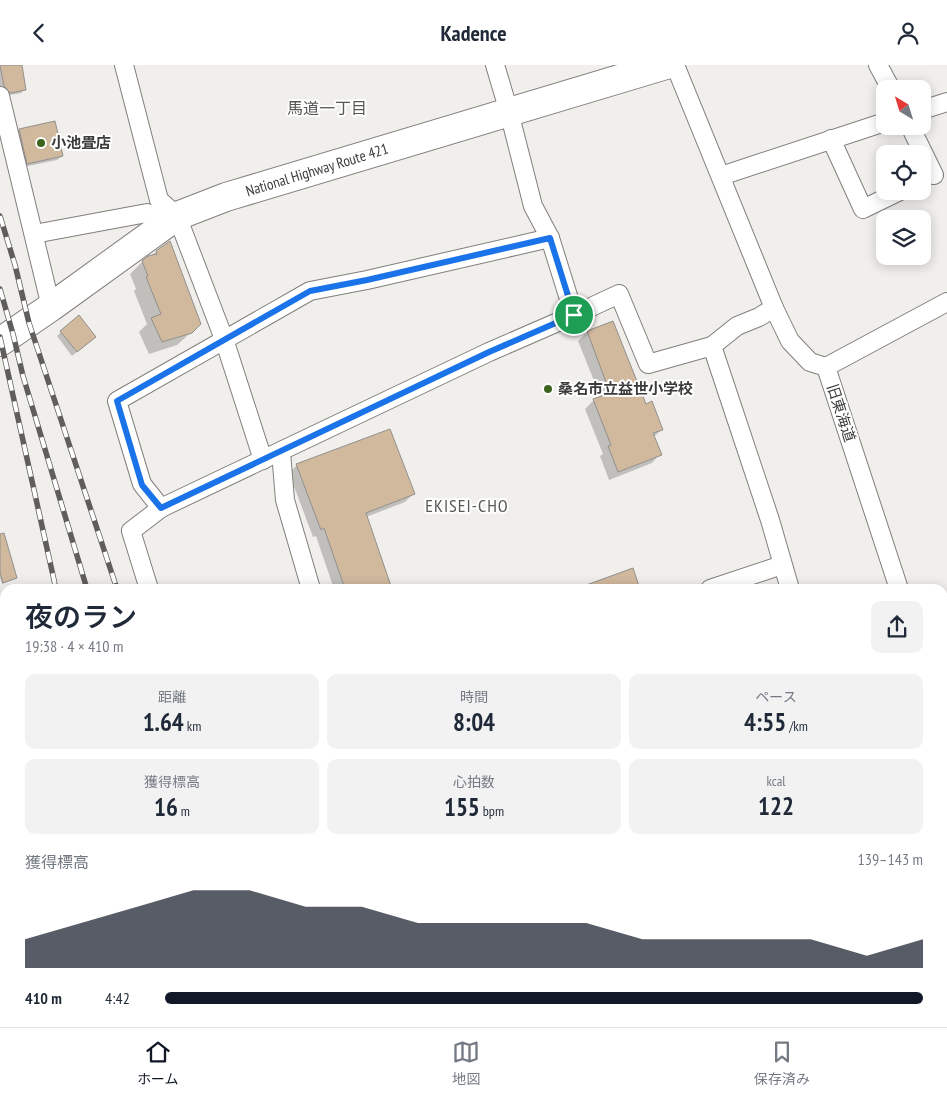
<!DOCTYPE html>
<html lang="ja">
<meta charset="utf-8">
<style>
:root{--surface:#fff;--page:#f2f2f3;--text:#1f2937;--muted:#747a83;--line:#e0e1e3;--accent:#111827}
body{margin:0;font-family:"PT Sans Narrow","Noto Sans JP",sans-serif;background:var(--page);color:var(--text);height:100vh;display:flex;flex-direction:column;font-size:19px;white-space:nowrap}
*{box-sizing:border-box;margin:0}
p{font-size:16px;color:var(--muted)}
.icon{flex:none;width:28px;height:28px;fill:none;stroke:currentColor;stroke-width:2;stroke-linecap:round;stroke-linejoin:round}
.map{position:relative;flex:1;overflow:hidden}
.panel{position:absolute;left:0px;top:519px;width:948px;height:444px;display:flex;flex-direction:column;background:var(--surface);border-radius:15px 15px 0 0;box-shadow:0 2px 12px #0003}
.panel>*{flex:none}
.needle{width:32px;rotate:322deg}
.fabs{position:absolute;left:876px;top:15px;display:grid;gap:10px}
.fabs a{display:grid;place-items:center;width:55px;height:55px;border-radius:10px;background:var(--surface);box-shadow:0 2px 12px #0003;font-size:25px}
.pin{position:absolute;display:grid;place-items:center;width:42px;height:42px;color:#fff;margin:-21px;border:2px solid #fff;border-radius:50%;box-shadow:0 1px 5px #0007}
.round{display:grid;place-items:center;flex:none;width:52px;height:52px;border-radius:10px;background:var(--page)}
.head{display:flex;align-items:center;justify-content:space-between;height:85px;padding:0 25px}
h1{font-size:28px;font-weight:600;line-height:38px}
.stats{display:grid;grid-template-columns:repeat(3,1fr);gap:8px;height:85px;padding:5px 25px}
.stats div{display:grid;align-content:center;border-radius:10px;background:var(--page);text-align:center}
.stats b{font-size:25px;font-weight:600}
.stats small{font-size:14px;font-weight:400}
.stats p{font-size:14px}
.chart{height:140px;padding:10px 25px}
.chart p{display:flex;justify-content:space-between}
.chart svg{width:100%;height:90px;margin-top:5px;fill:var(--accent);opacity:.7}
ul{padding:0 25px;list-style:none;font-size:16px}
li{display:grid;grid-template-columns:80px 60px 1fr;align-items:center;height:38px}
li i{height:12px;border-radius:6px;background:var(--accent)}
header{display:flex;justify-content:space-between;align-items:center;height:65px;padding:0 25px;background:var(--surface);font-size:22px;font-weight:600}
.dock{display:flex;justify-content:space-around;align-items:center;height:70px;border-top:1px solid var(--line);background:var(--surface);font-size:14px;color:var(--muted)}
.dock a{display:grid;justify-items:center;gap:2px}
.dock .on{color:var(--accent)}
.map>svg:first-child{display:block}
.shadow{fill:#0003}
.building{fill:#d1b99e;stroke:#92908e}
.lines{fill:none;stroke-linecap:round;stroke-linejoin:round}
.minor-casing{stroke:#817f7c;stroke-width:20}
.trunk-casing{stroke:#817f7c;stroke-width:30}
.minor{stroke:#fff;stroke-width:18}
.trunk{stroke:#fff;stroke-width:28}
.rail-casing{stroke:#5f5e5d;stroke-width:5.5}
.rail{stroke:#fff;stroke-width:4;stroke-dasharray:11;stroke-linecap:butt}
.route-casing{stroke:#fff;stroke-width:10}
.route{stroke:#1a73e8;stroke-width:6}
.poi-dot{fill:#3d641e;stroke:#fff;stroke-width:2}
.labels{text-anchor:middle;stroke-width:4;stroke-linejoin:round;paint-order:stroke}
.poi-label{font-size:15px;font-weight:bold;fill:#3c3b3a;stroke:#fff;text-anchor:start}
.street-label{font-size:15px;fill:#3c3b3a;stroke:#fff}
.neighbourhood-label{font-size:16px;fill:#5a5855;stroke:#fff}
.quarter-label{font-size:18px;letter-spacing:1px;fill:#5a5855;stroke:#fff}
</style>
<header><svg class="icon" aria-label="back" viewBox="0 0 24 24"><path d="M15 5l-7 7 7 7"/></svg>Kadence<svg class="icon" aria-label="person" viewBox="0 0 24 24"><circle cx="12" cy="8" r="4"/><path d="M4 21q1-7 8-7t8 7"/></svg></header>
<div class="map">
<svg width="947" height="962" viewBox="0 0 947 962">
<rect width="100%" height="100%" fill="#f1efec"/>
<g class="shadow">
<path d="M 12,0 L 20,0 L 25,24 L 21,28 L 5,31 L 0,26 L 0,3 Z"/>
<path d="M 20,65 L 62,91 L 57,95 L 23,102 L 16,69 Z"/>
<path d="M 156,187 L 200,259 L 177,280 L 149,289 L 139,267 L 147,259 L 134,226 L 136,224 L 130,209 L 143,196 Z"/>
<path d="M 613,257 L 645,340 L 662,364 L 654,372 L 660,389 L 652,398 L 609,415 L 600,391 L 603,389 L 585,344 L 594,335 L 601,333 L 578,276 L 587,267 Z"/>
<path d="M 61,267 L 95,272 L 72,291 L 57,271 Z"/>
<path d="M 297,400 L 413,429 L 405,437 L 366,452 L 391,524 L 334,524 L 316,471 L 313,472 L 289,408 Z"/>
<path d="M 0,477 L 16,513 L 2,519 L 0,513 Z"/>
<path d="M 96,958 L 144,958 L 146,962 L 85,962 Z"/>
</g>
<g class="building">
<path d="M 0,0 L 22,0 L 26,25 L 10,28 L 4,21 Z"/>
<path d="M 55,56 L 63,91 L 27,99 L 19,64 Z"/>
<path d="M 170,176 L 201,259 L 192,268 L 162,277 L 151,253 L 161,249 L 146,212 L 148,211 L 142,196 L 148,191 L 157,189 L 156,186 Z"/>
<path d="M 79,250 L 96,272 L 77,287 L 60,266 Z"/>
<path d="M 613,256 L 646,339 L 652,336 L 663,365 L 653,368 L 662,390 L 618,407 L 608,381 L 611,380 L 593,334 L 610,328 L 587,266 Z"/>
<path d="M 390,364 L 415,429 L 366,448 L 392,524 L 345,524 L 324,463 L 321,465 L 296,399 Z"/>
<path d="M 4,468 L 17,513 L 3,518 L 0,507 L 0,469 Z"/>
<path d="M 633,503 L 640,524 L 581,524 L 581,522 Z"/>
</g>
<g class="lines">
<defs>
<g id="minor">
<path d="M 124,0 L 159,135 L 177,151 L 224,274 L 263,395"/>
<path d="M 495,0 L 509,47 L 533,141 L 550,173 L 574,250"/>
<path d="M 675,0 L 774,243 L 790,276 L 810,297 L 826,302"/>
<path d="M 878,0 L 891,24"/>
<path d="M 0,31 L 51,242"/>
<path d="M 922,45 L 947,37"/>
<path d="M 910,61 L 934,110"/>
<path d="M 831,74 L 863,144 L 900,126"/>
<path d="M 721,111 L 885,57"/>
<path d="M 34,169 L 147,148 L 168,157"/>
<path d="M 550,173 L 367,215 L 310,226 L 117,336 L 142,419 L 161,443 L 489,287 L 574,250 L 619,229 L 648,299 L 712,281"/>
<path d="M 774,243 L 759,252 L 737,261 L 712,281 L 770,455 L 790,524"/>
<path d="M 826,302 L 899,524"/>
<path d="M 826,302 L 947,237"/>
<path d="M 281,387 L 285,435 L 311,524"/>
<path d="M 149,524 L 131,466 L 161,443"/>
<path d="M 710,524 L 782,500"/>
<path d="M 0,626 L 5,640"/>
<path d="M 942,645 L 947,644"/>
<path d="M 942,658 L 947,671"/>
<path d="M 0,782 L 5,795"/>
<path d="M 0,817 L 5,813"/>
<path d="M 385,958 L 387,962"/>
<path d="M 734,958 L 735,962"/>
<path d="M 436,962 L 449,958"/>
<path d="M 918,962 L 930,958"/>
</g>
<path id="trunk" d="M 0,277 L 51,242 L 177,151 L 226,132 L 666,0"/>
</defs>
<use href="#minor" class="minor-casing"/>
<use href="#trunk" class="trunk-casing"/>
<use href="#minor" class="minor"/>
<use href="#trunk" class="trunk"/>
<defs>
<g id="rail">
<path d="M 0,151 L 15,200 L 29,258 L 117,524"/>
<path d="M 0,224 L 13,269 L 23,311 L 87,524"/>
<path d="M 0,272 L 56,524"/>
<path d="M 183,958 L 185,962"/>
<path d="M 218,958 L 220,962"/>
<path d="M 261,958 L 262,962"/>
</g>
</defs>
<use href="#rail" class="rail-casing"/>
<use href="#rail" class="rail"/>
</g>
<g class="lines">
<defs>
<path id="route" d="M 550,173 L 574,250 L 489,287 L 161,443 L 142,420 L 117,336 L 310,226 L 367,215 Z"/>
</defs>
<use href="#route" class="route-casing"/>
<use href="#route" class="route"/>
</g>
<g class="poi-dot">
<circle cx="41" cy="78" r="5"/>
<circle cx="548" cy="324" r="5"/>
</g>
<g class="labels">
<g class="poi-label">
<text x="51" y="83">小池畳店</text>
<text x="558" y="329">桑名市立益世小学校</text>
</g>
<g class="street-label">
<text transform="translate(317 105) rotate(-17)" y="5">National Highway Route 421</text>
<text transform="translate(841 348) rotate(72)" y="5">旧東海道</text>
</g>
<g class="neighbourhood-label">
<text x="327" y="49">馬道一丁目</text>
</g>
<g class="quarter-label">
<text x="467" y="447">EKISEI-CHO</text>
</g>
</g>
</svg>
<div class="fabs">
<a><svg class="needle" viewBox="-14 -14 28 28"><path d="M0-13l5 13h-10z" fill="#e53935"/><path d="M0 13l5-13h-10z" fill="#747a83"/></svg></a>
<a><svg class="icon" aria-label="locate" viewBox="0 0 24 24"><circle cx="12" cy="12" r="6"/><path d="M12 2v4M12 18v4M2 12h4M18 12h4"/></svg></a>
<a><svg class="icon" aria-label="layers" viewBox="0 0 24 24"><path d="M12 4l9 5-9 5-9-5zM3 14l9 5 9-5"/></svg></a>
</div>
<div class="pin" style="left:574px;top:250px;background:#1e9e55"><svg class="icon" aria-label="arrive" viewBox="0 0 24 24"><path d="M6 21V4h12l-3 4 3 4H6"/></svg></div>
<section class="panel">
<div class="head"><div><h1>夜のラン</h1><p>19:38 · 4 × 410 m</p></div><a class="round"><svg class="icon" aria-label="share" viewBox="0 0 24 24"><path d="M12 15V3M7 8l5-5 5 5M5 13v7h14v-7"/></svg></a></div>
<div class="stats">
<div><p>距離</p><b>1.64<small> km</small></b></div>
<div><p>時間</p><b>8:04</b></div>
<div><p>ペース</p><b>4:55<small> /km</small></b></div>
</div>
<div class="stats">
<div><p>獲得標高</p><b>16<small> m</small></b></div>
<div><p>心拍数</p><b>155<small> bpm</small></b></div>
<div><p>kcal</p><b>122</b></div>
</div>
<div class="chart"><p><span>獲得標高</span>139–143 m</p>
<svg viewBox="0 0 160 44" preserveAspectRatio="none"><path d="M0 44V30L10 22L20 14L30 6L40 6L50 14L60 14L70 22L80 22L90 22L100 22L110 30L120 30L130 30L140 30L150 38L160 30V44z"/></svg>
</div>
<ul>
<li><b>410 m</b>4:42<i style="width:100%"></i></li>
</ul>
</section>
</div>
<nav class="dock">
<a class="on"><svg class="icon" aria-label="home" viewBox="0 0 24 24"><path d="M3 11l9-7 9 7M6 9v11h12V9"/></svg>ホーム</a>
<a><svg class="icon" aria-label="map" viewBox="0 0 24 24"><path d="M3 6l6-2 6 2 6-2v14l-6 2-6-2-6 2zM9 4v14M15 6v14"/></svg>地図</a>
<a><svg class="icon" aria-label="saved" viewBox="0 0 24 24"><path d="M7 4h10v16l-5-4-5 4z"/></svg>保存済み</a>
</nav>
